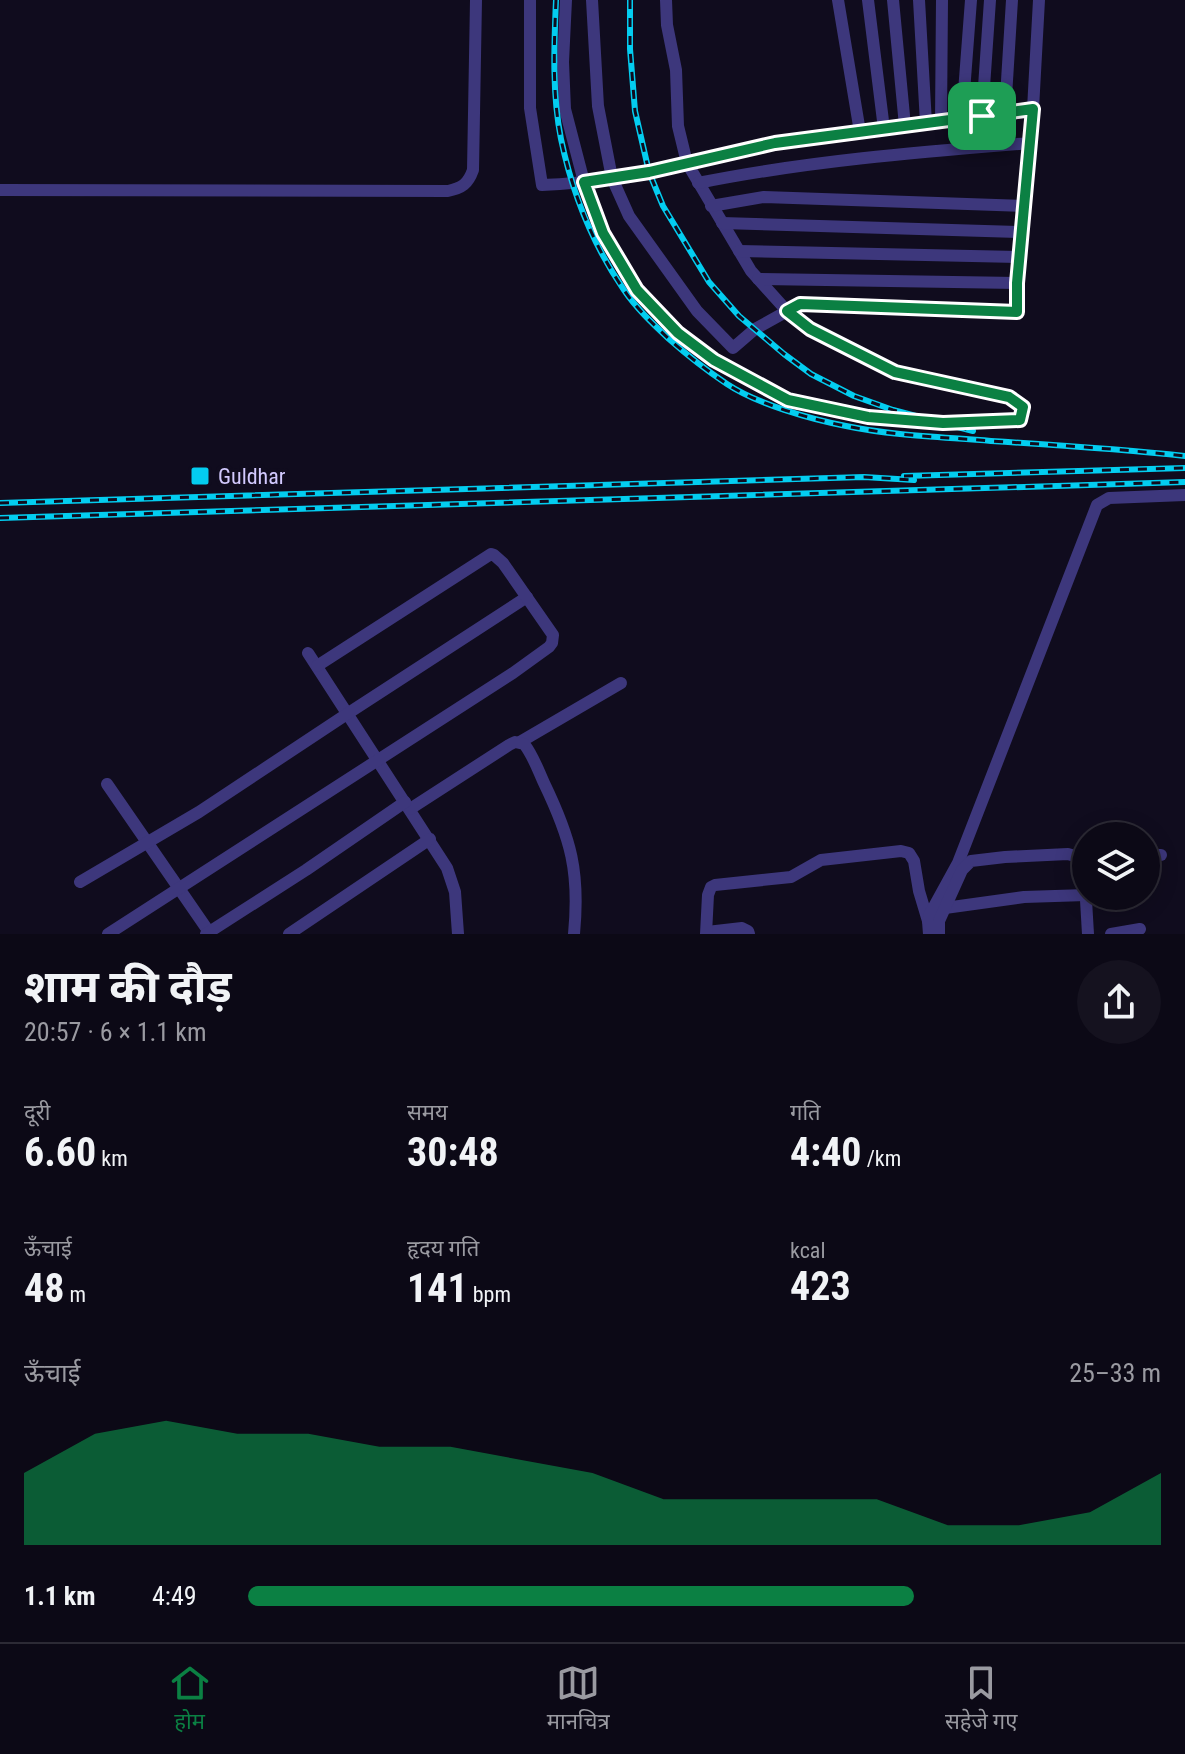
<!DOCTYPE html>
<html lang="hi">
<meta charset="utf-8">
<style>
:root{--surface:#0c0916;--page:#15121f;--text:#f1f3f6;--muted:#9a9aa1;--line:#2c2a35;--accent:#0b8043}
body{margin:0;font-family:"Roboto Condensed","Noto Sans Devanagari",sans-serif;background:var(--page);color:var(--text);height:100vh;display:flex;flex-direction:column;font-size:30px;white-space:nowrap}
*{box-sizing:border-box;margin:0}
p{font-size:26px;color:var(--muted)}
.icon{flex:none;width:44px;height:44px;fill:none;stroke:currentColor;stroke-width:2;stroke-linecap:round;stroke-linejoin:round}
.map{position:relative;height:934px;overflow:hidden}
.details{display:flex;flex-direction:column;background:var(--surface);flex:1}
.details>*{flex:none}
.controls{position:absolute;left:1072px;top:822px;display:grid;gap:16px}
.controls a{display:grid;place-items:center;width:88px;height:88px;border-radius:50%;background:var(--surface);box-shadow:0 4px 20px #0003,0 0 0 2px var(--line);font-size:40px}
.pin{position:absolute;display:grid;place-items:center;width:68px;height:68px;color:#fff;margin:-34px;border-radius:16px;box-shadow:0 4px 12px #0006}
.round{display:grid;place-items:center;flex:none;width:84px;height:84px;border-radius:42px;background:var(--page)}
.summary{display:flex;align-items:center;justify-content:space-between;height:136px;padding:0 24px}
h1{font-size:44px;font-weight:700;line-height:60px}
.figures{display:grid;grid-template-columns:repeat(3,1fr);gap:12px;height:136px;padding:8px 24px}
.figures div{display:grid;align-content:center}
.figures b{font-size:40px;font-weight:700}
.figures small{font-size:22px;font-weight:400}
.figures p{font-size:22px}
.chart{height:224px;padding:16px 24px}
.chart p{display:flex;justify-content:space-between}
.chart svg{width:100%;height:144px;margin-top:8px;fill:var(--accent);opacity:.7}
ul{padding:0 24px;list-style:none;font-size:26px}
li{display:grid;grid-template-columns:128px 96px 1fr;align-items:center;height:60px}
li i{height:20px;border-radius:10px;background:var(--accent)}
.tabs{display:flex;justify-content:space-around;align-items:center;height:112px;border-top:2px solid var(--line);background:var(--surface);font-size:22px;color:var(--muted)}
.tabs a{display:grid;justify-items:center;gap:4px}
.tabs .selected{color:var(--accent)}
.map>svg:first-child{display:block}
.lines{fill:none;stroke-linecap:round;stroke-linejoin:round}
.minor{stroke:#3d377c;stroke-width:12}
.rail-casing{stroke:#03cdf0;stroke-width:6}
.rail{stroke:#100c1e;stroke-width:3;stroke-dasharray:9;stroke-linecap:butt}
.route-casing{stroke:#fff;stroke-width:16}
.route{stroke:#0b8043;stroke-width:10}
.poi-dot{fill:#03cdf0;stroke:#100c1e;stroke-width:3}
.labels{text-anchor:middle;stroke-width:8;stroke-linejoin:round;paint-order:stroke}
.poi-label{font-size:22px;fill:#d2c9fe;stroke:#100c1e;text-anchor:start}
</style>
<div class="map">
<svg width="1185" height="934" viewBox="0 0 1185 934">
<rect width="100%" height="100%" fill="#100c1e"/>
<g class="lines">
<g class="minor">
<path d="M 530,0 L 530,108 L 542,185 C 623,183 699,156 778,143 C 862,129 948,121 1033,109 L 1039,0"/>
<path d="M 566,0 L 563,62 L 565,109 L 584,182 L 603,233 L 637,290 L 678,333 L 714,360 L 788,400 L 868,417 L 943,423 L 1020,420 L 1023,407 L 1009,397 L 895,372 L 854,352 L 810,329 L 787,311 L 751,271 L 687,163 L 678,126 L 676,70 L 667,25 L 666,0"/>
<path d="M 592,0 L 598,106 L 612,178 L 629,216 L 697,311 L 733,348 L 755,329 L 800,304 L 1017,312 L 1017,283 L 758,279"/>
<path d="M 838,0 L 860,132"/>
<path d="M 868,0 L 884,129"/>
<path d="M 893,0 L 905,126"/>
<path d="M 919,0 L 926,123"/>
<path d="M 1005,113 L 1012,0"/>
<path d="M 982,116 L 990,0"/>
<path d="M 962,118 L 971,0"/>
<path d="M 941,121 L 942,0"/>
<path d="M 698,183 C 807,161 919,152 1030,143"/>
<path d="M 0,190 L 448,191 C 462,188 468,184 473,170 L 476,0"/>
<path d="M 711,206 L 764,197 L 1024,206"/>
<path d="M 722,223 L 1022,232"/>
<path d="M 739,251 L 1019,257"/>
<path d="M 1017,283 L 1033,109"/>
<path d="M 308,653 L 447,868 L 455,892 L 458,934"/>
<path d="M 520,742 L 621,683"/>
<path d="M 107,784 L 209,932"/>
<path d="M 410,809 L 509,745 L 515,742 L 524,744 C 533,755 538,770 544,783 C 571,839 580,872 574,934"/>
<path d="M 1146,855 L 1161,855"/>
<path d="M 1086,859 L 1084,866 L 1088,934"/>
<path d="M 80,882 L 199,812 L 347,714 L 527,597"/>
<path d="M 945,908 L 1024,897 L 1086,895"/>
<path d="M 707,932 L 742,928 L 748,931 L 749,934"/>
<path d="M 108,934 L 513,673 L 549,647 L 552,643 L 553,635 L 503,563 L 494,555 L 491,554 L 317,666"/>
<path d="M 206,934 L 306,870 L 405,802"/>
<path d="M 289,934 L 430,839"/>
<path d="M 706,934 L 708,895 L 711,887 L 715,885 L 791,877 L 821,860 L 901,851 L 909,853 L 914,861 L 919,891 L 928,921"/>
<path d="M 929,934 L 928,921 L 930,914 L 958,863 L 1097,505 L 1109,498 L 1185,495"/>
<path d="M 939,934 L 939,921 L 944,910 L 962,870 L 971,861 L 1005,857 L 1068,854 L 1078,857 L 1084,862"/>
<path d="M 1111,934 L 1140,929"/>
</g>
<defs>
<g id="rail">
<path d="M 556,0 C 554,46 552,94 561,139 C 572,192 593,245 624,290 C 636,308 653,324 669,339 C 687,355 706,370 727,384 C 757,404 810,419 846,426 C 894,436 943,437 991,441 C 1056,445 1120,449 1185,456"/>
<path d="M 630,0 L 630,49 L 635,111 L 649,172 L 663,206 L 709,282 L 739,316 L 784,354 L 811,374 L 854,396 L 893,410 L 973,431"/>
<path d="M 904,476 L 1185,468"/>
<path d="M 0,503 L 864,477 L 914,480"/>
<path d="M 0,518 L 1185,482"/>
</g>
</defs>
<use href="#rail" class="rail-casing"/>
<use href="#rail" class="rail"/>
</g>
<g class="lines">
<defs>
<path id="route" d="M 1033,109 L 1017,283 L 1017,312 L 800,304 L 787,311 L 810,329 L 895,372 L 1009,397 L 1023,407 L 1020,420 L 943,423 L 868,417 L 788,400 L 714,360 L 678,333 L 637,290 L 603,233 L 584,182 L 649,172 L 775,143 Z"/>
</defs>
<use href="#route" class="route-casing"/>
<use href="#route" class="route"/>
</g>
<rect class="poi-dot" x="190" y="466" width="20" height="20" rx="4"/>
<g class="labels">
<g class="poi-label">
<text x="218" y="484">Guldhar</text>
</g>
</g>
</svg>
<div class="controls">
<a><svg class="icon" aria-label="layers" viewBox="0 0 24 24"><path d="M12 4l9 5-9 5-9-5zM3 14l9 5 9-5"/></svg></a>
</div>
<div class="pin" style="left:982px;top:116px;background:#1e9e55"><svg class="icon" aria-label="arrive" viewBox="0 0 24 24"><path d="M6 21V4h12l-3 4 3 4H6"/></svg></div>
</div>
<section class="details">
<div class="summary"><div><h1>शाम की दौड़</h1><p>20:57 · 6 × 1.1 km</p></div><a class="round"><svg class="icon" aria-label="share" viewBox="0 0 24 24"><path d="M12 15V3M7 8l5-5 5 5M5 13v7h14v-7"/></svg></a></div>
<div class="figures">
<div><p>दूरी</p><b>6.60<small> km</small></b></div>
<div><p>समय</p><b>30:48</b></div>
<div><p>गति</p><b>4:40<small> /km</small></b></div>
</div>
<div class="figures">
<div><p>ऊँचाई</p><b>48<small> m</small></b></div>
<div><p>हृदय गति</p><b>141<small> bpm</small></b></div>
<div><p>kcal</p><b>423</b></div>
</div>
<div class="chart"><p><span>ऊँचाई</span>25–33 m</p>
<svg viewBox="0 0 160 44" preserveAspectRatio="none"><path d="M0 44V22L10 10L20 6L30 10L40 10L50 14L60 14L70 18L80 22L90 30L100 30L110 30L120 30L130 38L140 38L150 34L160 22V44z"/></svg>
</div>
<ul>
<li><b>1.1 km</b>4:49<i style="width:73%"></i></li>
</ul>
</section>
<nav class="tabs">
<a class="selected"><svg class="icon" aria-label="home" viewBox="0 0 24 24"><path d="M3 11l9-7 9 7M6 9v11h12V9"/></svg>होम</a>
<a><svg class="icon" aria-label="map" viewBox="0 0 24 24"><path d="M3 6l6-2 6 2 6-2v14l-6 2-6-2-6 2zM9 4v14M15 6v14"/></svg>मानचित्र</a>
<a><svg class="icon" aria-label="saved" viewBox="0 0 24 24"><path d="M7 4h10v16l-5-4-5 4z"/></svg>सहेजे गए</a>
</nav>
